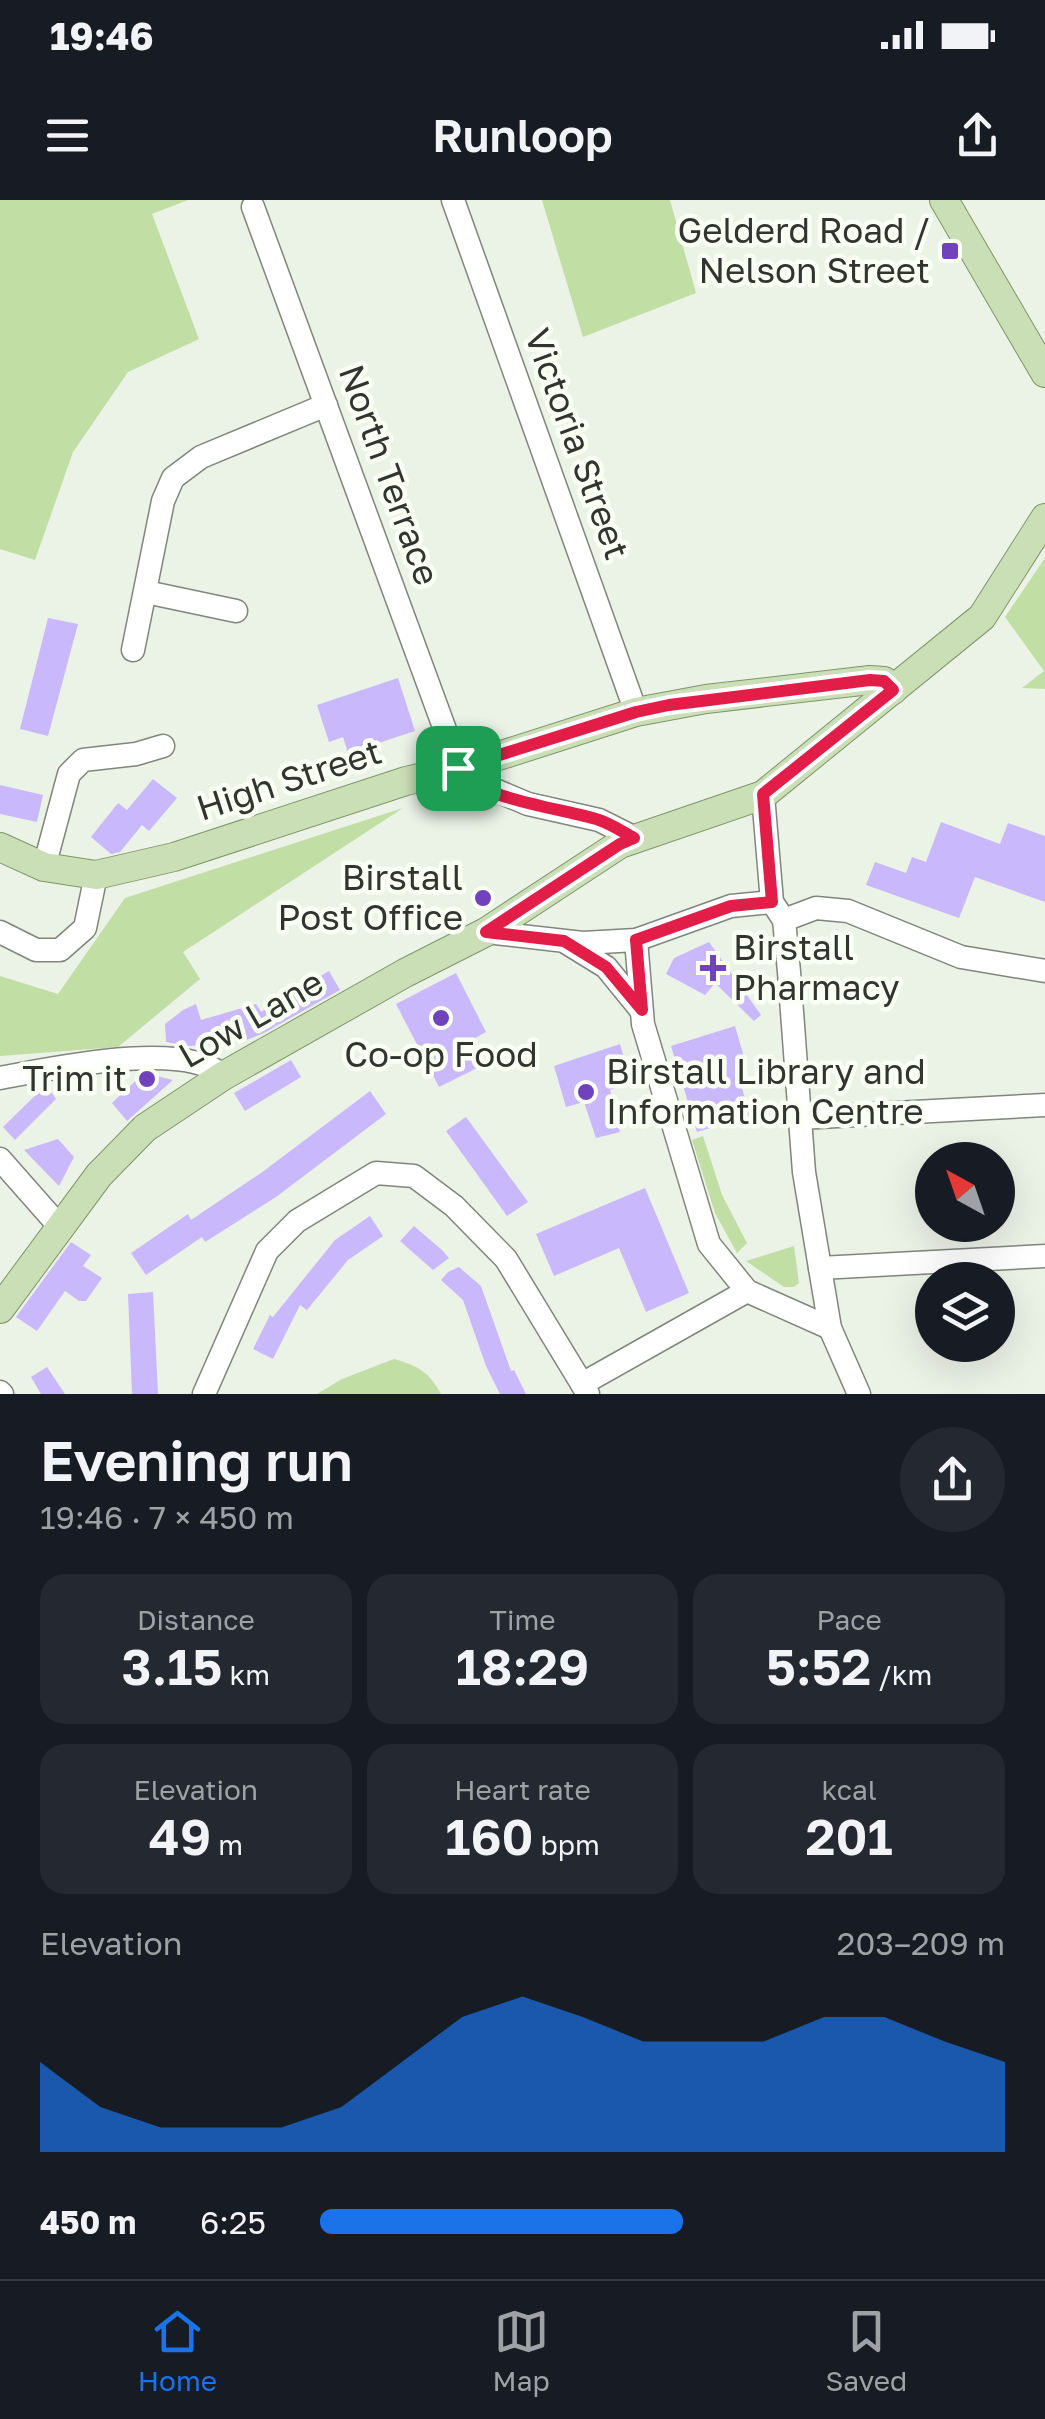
<!DOCTYPE html>
<meta charset="utf-8">
<style>
:root{--surface:#171b24;--page:#242831;--text:#f1f3f6;--muted:#9ea1a6;--line:#363941;--accent:#1a73e8}
body{margin:0;font-family:"Golos Text",sans-serif;background:var(--page);color:var(--text);height:100vh;display:flex;flex-direction:column;font-size:38px;white-space:nowrap}
*{box-sizing:border-box;margin:0}
p{font-size:32px;color:var(--muted)}
.icon{flex:none;width:55px;height:55px;fill:none;stroke:currentColor;stroke-width:2;stroke-linecap:round;stroke-linejoin:round}
.map{position:relative;height:1194px;overflow:hidden}
.panel{display:flex;flex-direction:column;background:var(--surface);flex:1}
.panel>*{flex:none}
.needle{width:65px;rotate:320deg}
.buttons{position:absolute;left:915px;top:942px;display:grid;gap:20px}
.buttons a{display:grid;place-items:center;width:100px;height:100px;border-radius:50%;background:var(--surface);box-shadow:0 10px 40px #0002;font-size:50px}
.pin{position:absolute;display:grid;place-items:center;width:85px;height:85px;color:#fff;margin:-42px;border-radius:20px;box-shadow:0 5px 15px #0006}
.round{display:grid;place-items:center;flex:none;width:105px;height:105px;border-radius:52px;background:var(--page)}
.overview{display:flex;align-items:center;justify-content:space-between;height:170px;padding:0 40px}
h1{font-size:55px;font-weight:600;line-height:75px}
.metrics{display:grid;grid-template-columns:repeat(3,1fr);gap:15px;height:170px;padding:10px 40px}
.metrics div{display:grid;align-content:center;border-radius:25px;background:var(--page);text-align:center}
.metrics b{font-size:50px;font-weight:600}
.metrics small{font-size:28px;font-weight:400}
.metrics p{font-size:28px}
.chart{height:280px;padding:20px 40px}
.chart p{display:flex;justify-content:space-between}
.chart svg{width:100%;height:180px;margin-top:10px;fill:var(--accent);opacity:.7}
ul{padding:0 40px;list-style:none;font-size:32px}
li{display:grid;grid-template-columns:160px 120px 1fr;align-items:center;height:75px}
li i{height:25px;border-radius:12px;background:var(--accent)}
.status{display:flex;justify-content:space-between;align-items:center;height:70px;padding:0 50px;background:var(--surface);direction:ltr}
.status svg{height:28px;fill:currentColor}
header{display:flex;justify-content:space-between;align-items:center;height:130px;padding:0 40px;background:var(--surface);font-size:45px;font-weight:600}
.tabs{display:flex;justify-content:space-around;align-items:center;height:140px;border-top:2px solid var(--line);background:var(--surface);font-size:28px;color:var(--muted)}
.tabs a{display:grid;justify-items:center;gap:5px}
.tabs .on{color:var(--accent)}
.map>svg:first-child{display:block}
.green{fill:#c1dea5}
.building{fill:#cab8fc}
.lines{fill:none;stroke-linecap:round;stroke-linejoin:round}
.minor-casing{stroke:#80867b;stroke-width:25}
.major-casing{stroke:#7f9669;stroke-width:30}
.minor{stroke:#fff;stroke-width:22}
.major{stroke:#cbdfb7;stroke-width:28}
.route-casing{stroke:#fff;stroke-width:20}
.route{stroke:#e11d48;stroke-width:12}
.poi-dot{fill:#7043bc;stroke:#f9fff3;stroke-width:4}
.labels{text-anchor:middle;stroke-width:9;stroke-linejoin:round;paint-order:stroke}
.poi-label{font-size:35px;fill:#323430;stroke:#f9fff3;text-anchor:end}
.street-label{font-size:35px;fill:#323430;stroke:#f9fff3}
</style>
<div class="status"><b>19:46</b><svg viewBox="0 0 49 12"><path d="M0 12V9h3v3zM5 12V6h3v6zM10 12V3h3v9zM15 12V0h3v12zM26 1h20v11H26zM47 4h2v5h-2z"/></svg></div>
<header><svg class="icon" aria-label="menu" viewBox="0 0 24 24"><path d="M4 6h16M4 12h16M4 18h16"/></svg>Runloop<svg class="icon" aria-label="share" viewBox="0 0 24 24"><path d="M12 15V3M7 8l5-5 5 5M5 13v7h14v-7"/></svg></header>
<div class="map">
<svg width="1045" height="1194" viewBox="0 0 1045 1194">
<rect width="100%" height="100%" fill="#ebf2e6"/>
<g class="green">
<path d="M 0,0 L 188,0 L 152,14 L 199,139 L 128,172 L 73,252 L 35,360 L 0,349 Z"/>
<path d="M 542,0 L 670,0 L 696,93 L 583,137 Z"/>
<path d="M 1045,358 L 1045,489 L 1022,488 L 1044,471 L 1005,417 Z"/>
<path d="M 403,608 L 183,752 L 200,779 L 118,847 L 0,856 L 0,776 L 58,794 L 125,698 Z"/>
<path d="M 703,936 L 722,995 L 747,1043 L 737,1053 L 715,1013 L 692,940 Z"/>
<path d="M 794,1046 L 799,1083 L 794,1087 L 784,1087 L 746,1061 Z"/>
<path d="M 394,1159 C 418,1166 429,1172 441,1194 L 317,1194 L 342,1179 Z"/>
</g>
<g class="building">
<path d="M 48,418 L 78,424 L 48,536 L 20,529 Z"/>
<path d="M 398,478 L 415,531 L 348,553 L 343,537 L 329,542 L 317,505 Z"/>
<path d="M 153,579 L 177,598 L 149,631 L 142,625 L 120,652 L 111,654 L 91,637 L 118,603 L 127,610 Z"/>
<path d="M 0,585 L 43,595 L 37,622 L 0,614 Z"/>
<path d="M 941,622 L 1000,644 L 1008,623 L 1045,636 L 1045,702 L 975,677 L 959,718 L 866,685 L 875,662 L 906,673 L 912,657 L 926,662 Z"/>
<path d="M 709,742 L 761,815 L 754,821 L 715,783 L 705,795 L 666,774 L 674,758 Z"/>
<path d="M 329,771 L 340,790 L 264,833 L 239,843 L 189,846 L 166,842 L 165,824 L 183,810 L 196,804 L 201,820 L 256,804 L 261,812 Z"/>
<path d="M 456,773 L 486,832 L 468,842 L 481,866 L 439,887 L 396,804 Z"/>
<path d="M 735,826 L 746,864 L 736,867 L 750,916 L 697,932 L 671,846 Z"/>
<path d="M 620,844 L 631,883 L 610,890 L 620,932 L 596,938 L 584,902 L 566,907 L 554,866 Z"/>
<path d="M 291,860 L 301,877 L 245,911 L 234,893 Z"/>
<path d="M 144,873 L 173,880 L 127,921 L 112,903 Z"/>
<path d="M 46,885 L 56,899 L 15,940 L 3,927 Z"/>
<path d="M 370,891 L 386,914 L 276,997 L 205,1042 L 202,1037 L 146,1075 L 131,1053 L 188,1014 L 191,1020 L 261,973 Z"/>
<path d="M 466,917 L 528,1002 L 507,1016 L 446,931 Z"/>
<path d="M 58,939 L 74,957 L 59,986 L 24,950 Z"/>
<path d="M 645,988 L 689,1093 L 646,1112 L 619,1048 L 554,1076 L 536,1034 Z"/>
<path d="M 370,1016 L 383,1036 L 348,1060 L 307,1110 L 300,1105 L 273,1159 L 253,1149 L 270,1115 L 273,1117 L 335,1040 Z"/>
<path d="M 414,1026 L 442,1050 L 449,1058 L 433,1070 L 400,1041 Z"/>
<path d="M 71,1042 L 91,1055 L 83,1066 L 102,1078 L 86,1101 L 79,1101 L 65,1091 L 37,1131 L 16,1117 Z"/>
<path d="M 459,1067 L 481,1086 L 511,1171 L 514,1170 L 526,1194 L 500,1194 L 486,1166 L 463,1100 L 441,1080 L 448,1072 Z"/>
<path d="M 153,1092 L 158,1194 L 132,1194 L 128,1094 Z"/>
<path d="M 47,1167 L 65,1194 L 41,1194 L 31,1177 Z"/>
</g>
<g class="lines">
<defs>
<g id="minor">
<path d="M 453,0 L 636,512"/>
<path d="M 253,7 L 462,576 L 528,604 L 599,620 L 635,638"/>
<path d="M 146,392 L 236,411"/>
<path d="M 133,450 L 163,301 L 173,278 L 201,257 L 326,205"/>
<path d="M 763,595 L 772,702 L 784,720 L 789,772 L 804,972 L 830,1128 L 859,1194"/>
<path d="M 44,667 L 69,574 L 83,560 L 136,554 L 163,546"/>
<path d="M 784,720 L 816,708 L 848,711 L 961,757 L 1045,771"/>
<path d="M 0,732 L 36,750 L 60,750 L 85,728 L 96,675"/>
<path d="M 486,732 L 583,743 L 636,740 L 731,706 L 772,702"/>
<path d="M 636,740 L 643,824 L 709,1044 L 747,1091 L 830,1128"/>
<path d="M 567,743 L 606,767 L 641,810"/>
<path d="M 0,878 C 50,869 185,839 223,876"/>
<path d="M 800,918 L 1045,905"/>
<path d="M 0,959 L 59,1026"/>
<path d="M 820,1068 L 1045,1056"/>
<path d="M 582,1184 L 747,1091"/>
<path d="M 0,1192 L 2,1194"/>
<path d="M 204,1194 L 267,1051 L 297,1021 L 376,973 L 414,976 L 454,1006 L 506,1059 L 588,1194"/>
</g>
<g id="major">
<path d="M 944,0 L 1045,173"/>
<path d="M 0,647 L 44,667 L 96,675 L 174,657 L 406,581 L 458,569 L 636,512 L 706,499 L 870,480 L 884,481 L 893,490"/>
<path d="M 0,1109 L 99,975 L 145,928 L 223,876 L 405,773 L 486,732 L 620,644 L 763,595 L 982,417 L 1045,318"/>
</g>
</defs>
<use href="#minor" class="minor-casing"/>
<use href="#major" class="major-casing"/>
<use href="#minor" class="minor"/>
<use href="#major" class="major"/>
</g>
<g class="lines">
<defs>
<path id="route" d="M 870,480 L 884,481 L 893,490 L 763,594 L 772,702 L 731,706 L 636,740 L 642,810 L 606,767 L 564,741 L 486,732 L 620,644 L 634,638 C 623,632 611,624 599,620 C 567,609 473,599 458,568 L 636,512 L 669,505 Z"/>
</defs>
<use href="#route" class="route-casing"/>
<use href="#route" class="route"/>
</g>
<g class="poi-dot">
<rect x="940" y="41" width="20" height="20" rx="5"/>
<circle cx="483" cy="698" r="10"/>
<path d="M708 753h10v10h10v10h-10v10h-10v-10h-10v-10h10z"/>
<circle cx="441" cy="818" r="10"/>
<circle cx="147" cy="879" r="10"/>
<circle cx="586" cy="892" r="10"/>
</g>
<g class="labels">
<g class="poi-label">
<text x="930" y="43">Gelderd Road /<tspan x="930" dy="40">Nelson Street</tspan></text>
<text x="463" y="690">Birstall<tspan x="463" dy="40">Post Office</tspan></text>
<text x="733" y="760" text-anchor="start">Birstall<tspan x="733" dy="40">Pharmacy</tspan></text>
<text x="441" y="867" text-anchor="middle">Co-op Food</text>
<text x="606" y="884" text-anchor="start">Birstall Library and<tspan x="606" dy="40">Information Centre</tspan></text>
<text x="127" y="891">Trim it</text>
</g>
<g class="street-label">
<text transform="translate(577 244) rotate(70)" y="12">Victoria Street</text>
<text transform="translate(389 275) rotate(70)" y="12">North Terrace</text>
<text transform="translate(289 580) rotate(-18)" y="12">High Street</text>
<text transform="translate(251 819) rotate(-30)" y="12">Low Lane</text>
</g>
</g>
</svg>
<div class="buttons">
<a><svg class="needle" viewBox="-14 -14 28 28"><path d="M0-13l5 13h-10z" fill="#e53935"/><path d="M0 13l5-13h-10z" fill="#9ea1a6"/></svg></a>
<a><svg class="icon" aria-label="layers" viewBox="0 0 24 24"><path d="M12 4l9 5-9 5-9-5zM3 14l9 5 9-5"/></svg></a>
</div>
<div class="pin" style="left:458px;top:568px;background:#1e9e55"><svg class="icon" aria-label="arrive" viewBox="0 0 24 24"><path d="M6 21V4h12l-3 4 3 4H6"/></svg></div>
</div>
<section class="panel">
<div class="overview"><div><h1>Evening run</h1><p>19:46 · 7 × 450 m</p></div><a class="round"><svg class="icon" aria-label="share" viewBox="0 0 24 24"><path d="M12 15V3M7 8l5-5 5 5M5 13v7h14v-7"/></svg></a></div>
<div class="metrics">
<div><p>Distance</p><b>3.15<small> km</small></b></div>
<div><p>Time</p><b>18:29</b></div>
<div><p>Pace</p><b>5:52<small> /km</small></b></div>
</div>
<div class="metrics">
<div><p>Elevation</p><b>49<small> m</small></b></div>
<div><p>Heart rate</p><b>160<small> bpm</small></b></div>
<div><p>kcal</p><b>201</b></div>
</div>
<div class="chart"><p><span>Elevation</span>203–209 m</p>
<svg viewBox="0 0 160 44" preserveAspectRatio="none"><path d="M0 44V22L10 33L20 38L30 38L40 38L50 33L60 22L70 11L80 6L90 11L100 17L110 17L120 17L130 11L140 11L150 17L160 22V44z"/></svg>
</div>
<ul>
<li><b>450 m</b>6:25<i style="width:53%"></i></li>
</ul>
</section>
<nav class="tabs">
<a class="on"><svg class="icon" aria-label="home" viewBox="0 0 24 24"><path d="M3 11l9-7 9 7M6 9v11h12V9"/></svg>Home</a>
<a><svg class="icon" aria-label="map" viewBox="0 0 24 24"><path d="M3 6l6-2 6 2 6-2v14l-6 2-6-2-6 2zM9 4v14M15 6v14"/></svg>Map</a>
<a><svg class="icon" aria-label="saved" viewBox="0 0 24 24"><path d="M7 4h10v16l-5-4-5 4z"/></svg>Saved</a>
</nav>
